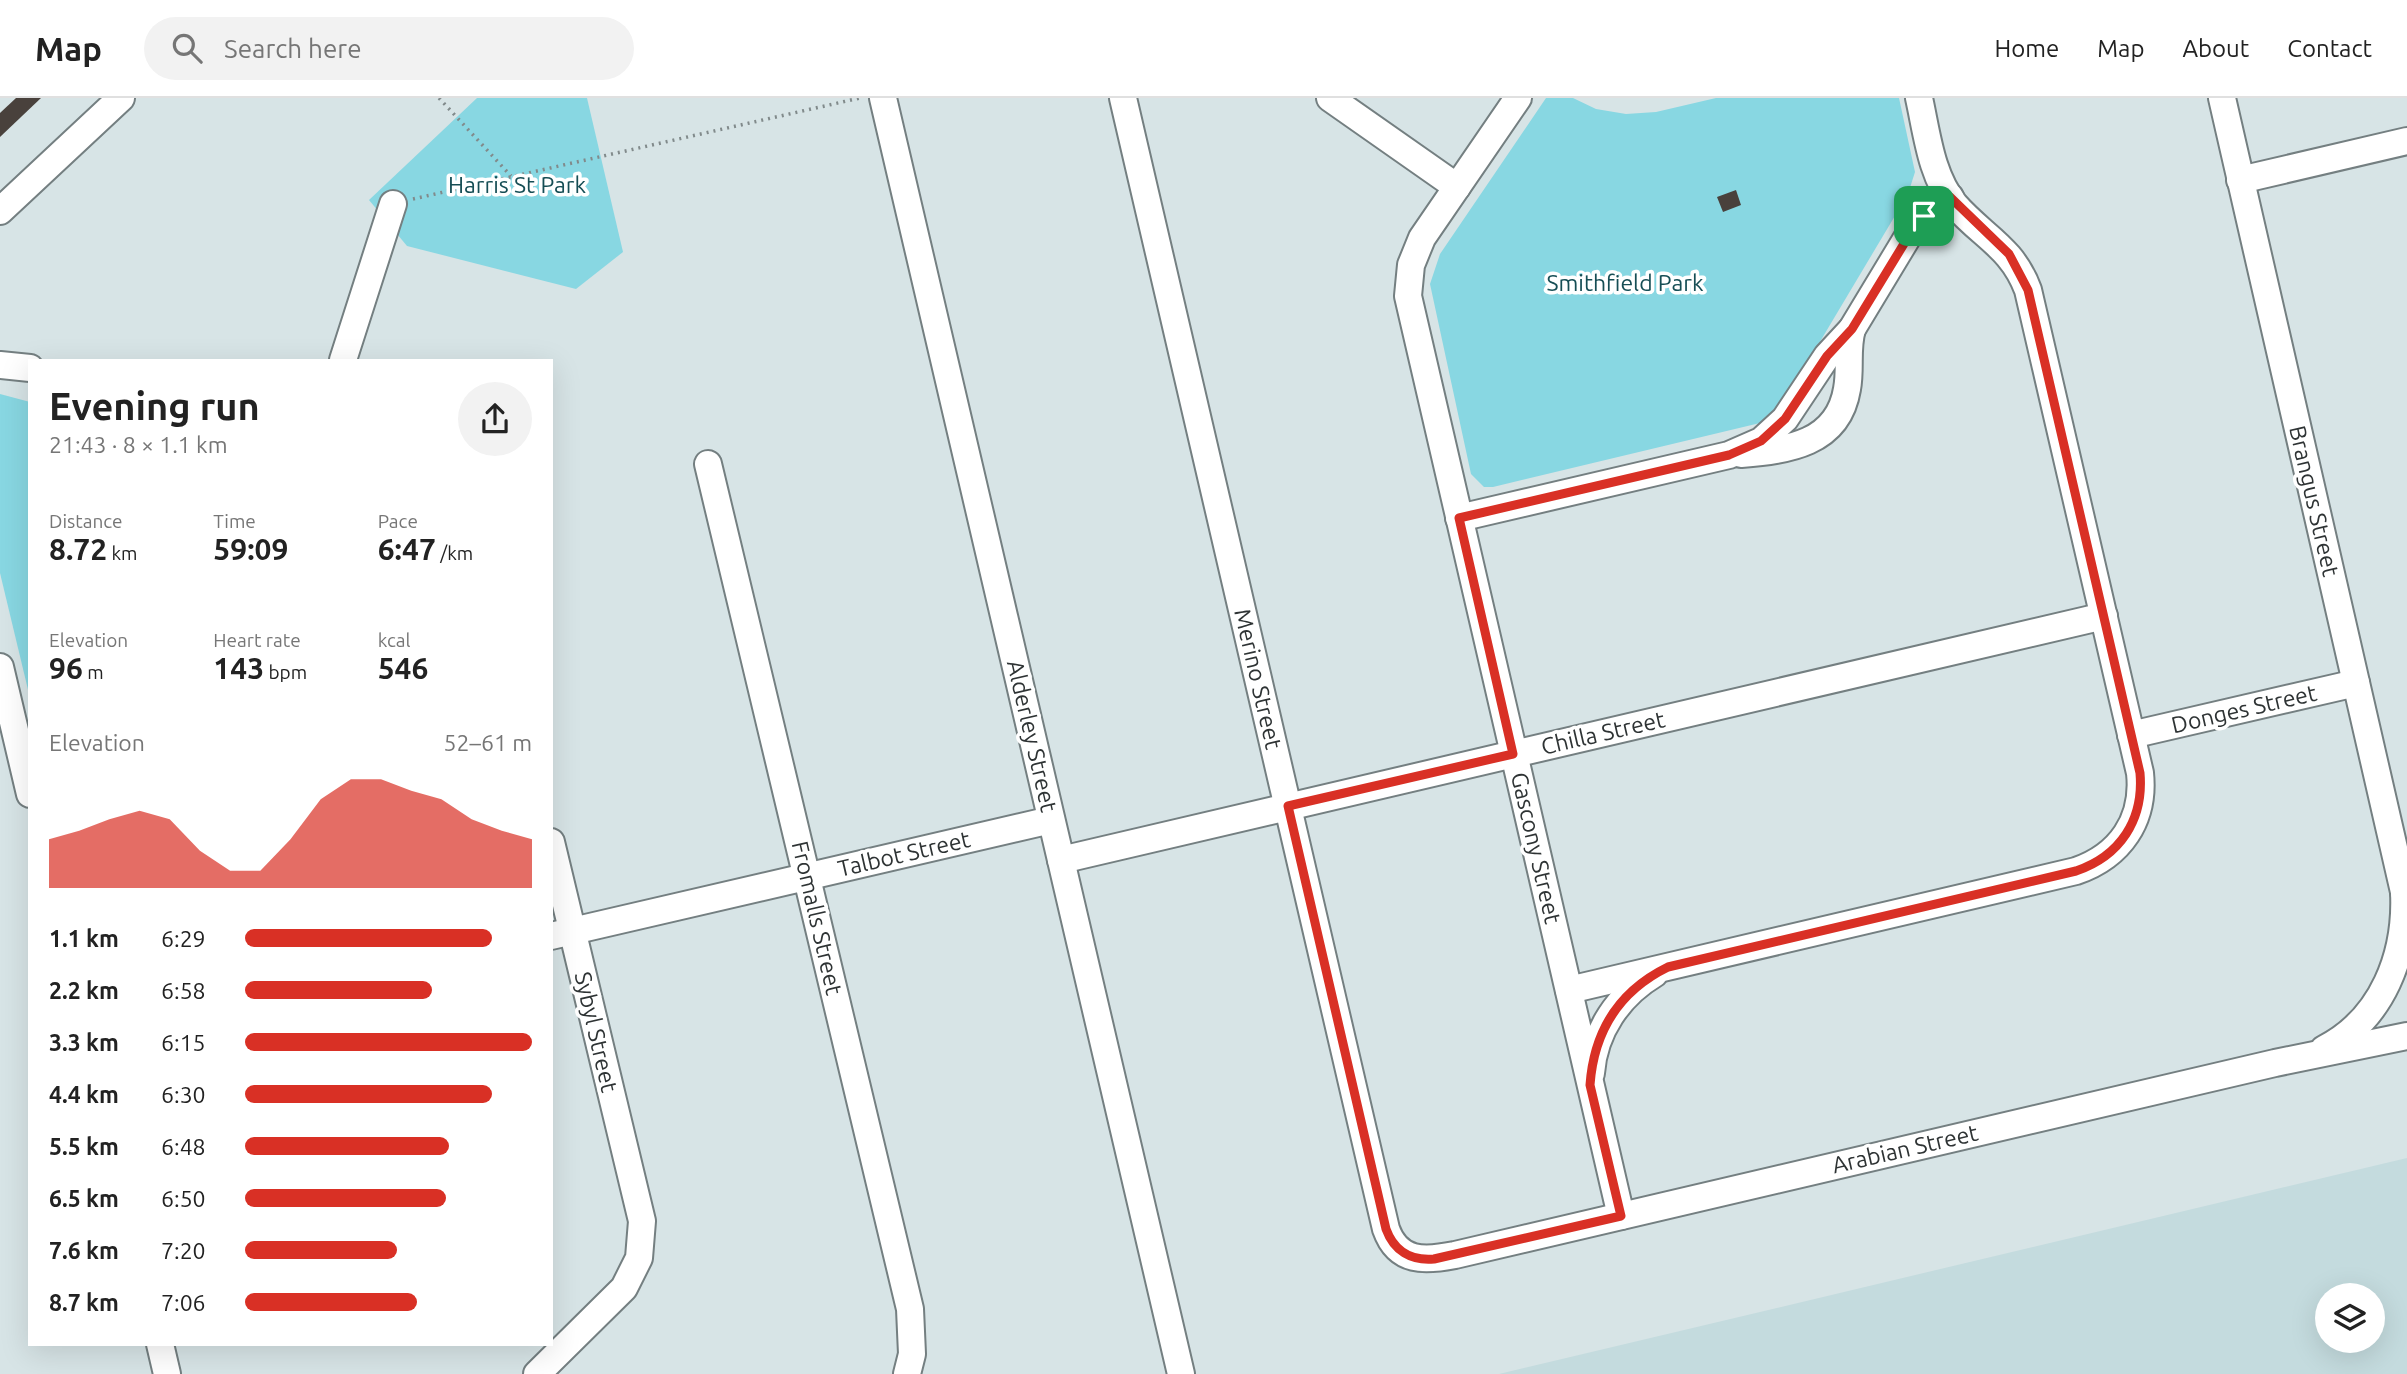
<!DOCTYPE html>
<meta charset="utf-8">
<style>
:root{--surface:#fff;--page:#f2f2f2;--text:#222;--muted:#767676;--line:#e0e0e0;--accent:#d93025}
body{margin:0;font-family:Ubuntu,sans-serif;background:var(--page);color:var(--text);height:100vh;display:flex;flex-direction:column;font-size:26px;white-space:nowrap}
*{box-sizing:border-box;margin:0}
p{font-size:23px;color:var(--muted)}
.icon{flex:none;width:38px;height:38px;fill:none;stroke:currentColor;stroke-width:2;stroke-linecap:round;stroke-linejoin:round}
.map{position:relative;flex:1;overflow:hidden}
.drawer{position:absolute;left:28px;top:261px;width:525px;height:987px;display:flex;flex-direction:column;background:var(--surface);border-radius:0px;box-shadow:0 7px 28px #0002}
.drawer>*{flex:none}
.tools{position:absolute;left:2315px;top:1185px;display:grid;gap:14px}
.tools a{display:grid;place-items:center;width:70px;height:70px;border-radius:50%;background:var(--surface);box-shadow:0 7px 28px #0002;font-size:35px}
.pin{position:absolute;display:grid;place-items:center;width:60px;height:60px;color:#fff;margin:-30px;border-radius:14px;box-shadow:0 4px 10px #0006}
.round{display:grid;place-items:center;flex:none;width:74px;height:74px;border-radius:37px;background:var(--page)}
.overview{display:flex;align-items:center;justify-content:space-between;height:119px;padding:0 21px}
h1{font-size:38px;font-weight:600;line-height:52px}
.metrics{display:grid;grid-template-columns:repeat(3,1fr);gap:10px;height:119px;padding:7px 21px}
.metrics div{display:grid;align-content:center}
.metrics b{font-size:30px;font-weight:600}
.metrics small{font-size:19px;font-weight:400}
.metrics p{font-size:19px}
.chart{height:196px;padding:14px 21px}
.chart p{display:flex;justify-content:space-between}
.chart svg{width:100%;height:126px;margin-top:7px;fill:var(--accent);opacity:.7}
ul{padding:0 21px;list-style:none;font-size:23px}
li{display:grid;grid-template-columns:112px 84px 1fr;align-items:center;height:52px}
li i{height:18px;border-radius:9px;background:var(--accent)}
header{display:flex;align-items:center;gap:42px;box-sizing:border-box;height:98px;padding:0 35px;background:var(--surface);border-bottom:2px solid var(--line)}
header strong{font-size:33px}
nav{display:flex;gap:38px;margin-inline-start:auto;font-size:24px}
.search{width:490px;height:63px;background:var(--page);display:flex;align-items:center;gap:18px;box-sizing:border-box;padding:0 24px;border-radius:38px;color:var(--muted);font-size:26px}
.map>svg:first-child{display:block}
.built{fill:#c4dbde;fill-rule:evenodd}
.green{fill:#88d7e2}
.building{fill:#49413c}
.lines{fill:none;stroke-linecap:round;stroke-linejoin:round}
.minor-casing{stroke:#747f81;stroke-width:30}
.path{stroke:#818a8b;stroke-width:3.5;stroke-dasharray:2 5;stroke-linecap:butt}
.minor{stroke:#fff;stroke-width:26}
.route-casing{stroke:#fff;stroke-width:14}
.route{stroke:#d93025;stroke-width:9}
.labels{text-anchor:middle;stroke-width:7;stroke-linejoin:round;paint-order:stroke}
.park-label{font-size:23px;fill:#164e55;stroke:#fff}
.street-label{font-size:23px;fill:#2e3334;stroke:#fff}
</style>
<header>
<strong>Map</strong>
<div class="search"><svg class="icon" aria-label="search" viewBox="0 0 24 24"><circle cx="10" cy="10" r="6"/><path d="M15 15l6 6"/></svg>Search here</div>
<nav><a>Home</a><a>Map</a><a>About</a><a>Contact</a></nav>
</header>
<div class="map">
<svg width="2407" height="1276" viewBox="0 0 2407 1276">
<rect width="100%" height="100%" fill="#d7e4e6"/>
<path class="built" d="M 2407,1060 L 2407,1276 L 1499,1276 ZM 2328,1197 L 2373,1197 L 2373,1242 L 2328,1242 Z"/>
<g class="green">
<path d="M 477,0 L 587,0 L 623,154 L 576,191 L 407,148 L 369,102 Z"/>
<path d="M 1546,0 L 1573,0 L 1596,11 L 1626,16 L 1656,14 L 1716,0 L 1899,0 L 1915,74 L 1908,96 L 1787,299 L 1760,325 L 1493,389 L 1484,389 L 1471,376 L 1430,186 L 1440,156 Z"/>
<path d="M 0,296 L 30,304 L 30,600 L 0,475 Z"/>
</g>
<g class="building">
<path d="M 16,0 L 41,0 L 0,39 L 0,15 Z"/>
<path d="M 1736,92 L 1741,107 L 1723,114 L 1717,99 Z"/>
</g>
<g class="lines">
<defs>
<g id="minor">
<path d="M 883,0 L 1181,1276"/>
<path d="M 1123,0 L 1386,1131 C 1398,1165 1425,1163 1455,1157 L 2275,965 L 2407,938"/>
<path d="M 1330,0 L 1457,89"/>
<path d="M 1518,0 L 1422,140 L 1411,167 L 1408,198 L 1621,1118"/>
<path d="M 2222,0 L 2407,807"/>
<path d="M 2240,82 L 2407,43"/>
<path d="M 0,113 L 121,0"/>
<path d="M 343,262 L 393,106"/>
<path d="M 0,267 L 30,270"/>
<path d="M 1741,356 C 1788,352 1838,346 1847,291 C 1851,270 1846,252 1852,231"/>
<path d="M 708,366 L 910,1211 L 912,1256 L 907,1276"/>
<path d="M 1459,420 L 1729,357 L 1761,343 L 1785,321 L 1827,258 L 1852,231 L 1913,130 L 1950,99"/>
<path d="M 0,569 L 30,696"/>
<path d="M 2131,637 L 2356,585"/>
<path d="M 1061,762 L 2104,518"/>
<path d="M 551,838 L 1051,722"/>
<path d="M 1569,892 L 2076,773 C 2120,758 2145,722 2140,675 L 2028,192 C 2012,149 1983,139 1955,107 C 1931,78 1927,36 1919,0"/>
<path d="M 2324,951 C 2383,921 2407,856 2404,794"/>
<path d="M 1591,975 C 1594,933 1619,897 1654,876"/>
<path d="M 160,1246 L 167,1276"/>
<path d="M 537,1276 L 624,1190 L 639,1160 L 642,1123 L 551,744"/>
</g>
</defs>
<use href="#minor" class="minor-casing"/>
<g class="path">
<path d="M 439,0 L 511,78"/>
<path d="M 413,101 L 860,0"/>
</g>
<use href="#minor" class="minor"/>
</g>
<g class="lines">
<defs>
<path id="route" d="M 1950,99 L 2009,156 L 2028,192 L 2140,675 C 2144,722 2120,758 2076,773 L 1668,869 C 1619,893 1594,932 1590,987 L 1621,1118 L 1434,1161 C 1411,1163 1394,1153 1386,1131 L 1288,708 L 1513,656 L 1459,420 L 1729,357 L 1761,343 L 1785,321 L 1827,258 L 1852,231 L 1913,131 Z"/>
</defs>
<use href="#route" class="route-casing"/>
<use href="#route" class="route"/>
</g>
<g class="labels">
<g class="park-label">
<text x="517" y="95">Harris St Park</text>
<text x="1625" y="193">Smithfield Park</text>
</g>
<g class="street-label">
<text transform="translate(2314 403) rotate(77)" y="8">Brangus Street</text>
<text transform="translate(1258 581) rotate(77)" y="8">Merino Street</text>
<text transform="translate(2244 611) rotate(-13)" y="8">Donges Street</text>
<text transform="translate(1603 635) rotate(-13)" y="8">Chilla Street</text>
<text transform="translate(1032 638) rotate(77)" y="8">Alderley Street</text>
<text transform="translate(1536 750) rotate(77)" y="8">Gascony Street</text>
<text transform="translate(904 756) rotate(-13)" y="8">Talbot Street</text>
<text transform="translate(817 820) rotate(77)" y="8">Fromalls Street</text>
<text transform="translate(596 934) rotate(77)" y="8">Sybyl Street</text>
<text transform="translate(1905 1051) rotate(-13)" y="8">Arabian Street</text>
</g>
</g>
</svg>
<div class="tools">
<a><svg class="icon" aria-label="layers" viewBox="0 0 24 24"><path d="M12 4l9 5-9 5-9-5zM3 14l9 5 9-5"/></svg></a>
</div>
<div class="pin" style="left:1924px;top:118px;background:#1e9e55"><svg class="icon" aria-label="arrive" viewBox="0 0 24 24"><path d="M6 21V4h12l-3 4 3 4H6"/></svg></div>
<section class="drawer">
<div class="overview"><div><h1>Evening run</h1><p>21:43 · 8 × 1.1 km</p></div><a class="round"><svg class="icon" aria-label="share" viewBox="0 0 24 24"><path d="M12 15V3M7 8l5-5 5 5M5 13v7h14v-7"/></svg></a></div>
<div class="metrics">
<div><p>Distance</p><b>8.72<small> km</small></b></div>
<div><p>Time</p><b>59:09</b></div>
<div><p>Pace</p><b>6:47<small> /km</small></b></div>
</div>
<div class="metrics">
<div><p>Elevation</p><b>96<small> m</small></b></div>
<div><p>Heart rate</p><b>143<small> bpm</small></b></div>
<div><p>kcal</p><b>546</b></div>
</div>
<div class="chart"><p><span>Elevation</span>52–61 m</p>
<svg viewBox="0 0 160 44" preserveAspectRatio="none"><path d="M0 44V27L10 24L20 20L30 17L40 20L50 31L60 38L70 38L80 27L90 13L100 6L110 6L120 10L130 13L140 20L150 24L160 27V44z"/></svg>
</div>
<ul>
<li><b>1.1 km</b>6:29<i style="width:86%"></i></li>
<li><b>2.2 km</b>6:58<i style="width:65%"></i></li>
<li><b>3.3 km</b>6:15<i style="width:100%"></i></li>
<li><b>4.4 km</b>6:30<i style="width:86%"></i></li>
<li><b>5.5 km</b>6:48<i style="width:71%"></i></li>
<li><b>6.5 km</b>6:50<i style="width:70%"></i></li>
<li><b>7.6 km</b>7:20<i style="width:53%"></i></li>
<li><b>8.7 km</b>7:06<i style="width:60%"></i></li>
</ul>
</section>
</div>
